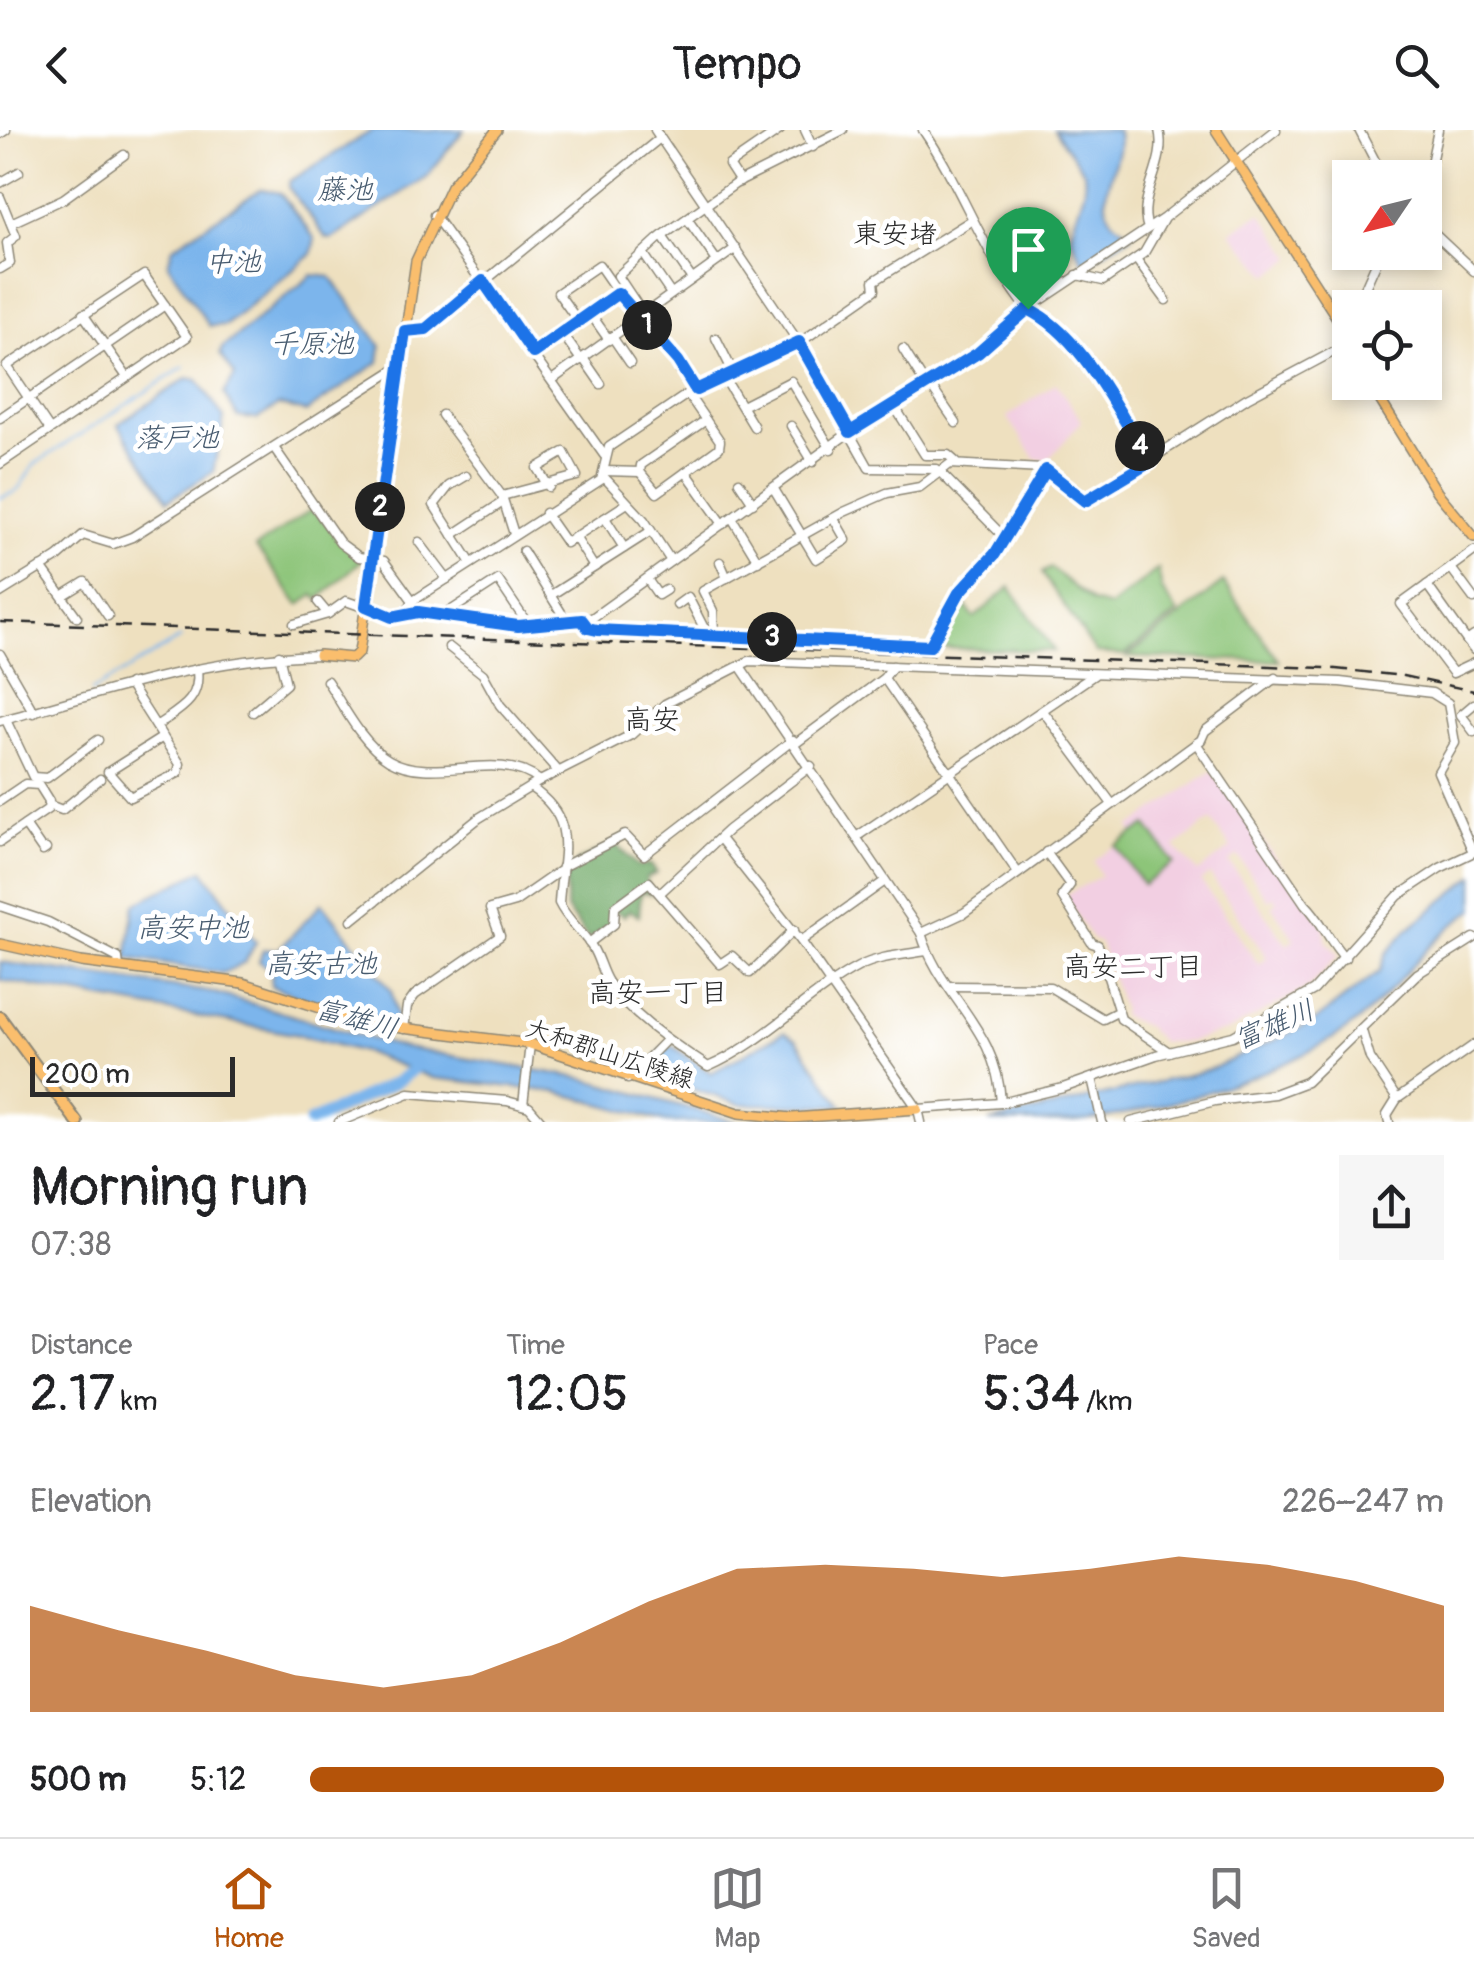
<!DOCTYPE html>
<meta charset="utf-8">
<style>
:root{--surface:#fff;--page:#f6f6f6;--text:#202124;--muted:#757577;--line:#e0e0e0;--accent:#b45309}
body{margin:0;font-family:Pangolin,"Klee One",sans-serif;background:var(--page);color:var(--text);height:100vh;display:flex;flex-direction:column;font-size:38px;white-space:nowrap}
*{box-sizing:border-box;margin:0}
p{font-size:32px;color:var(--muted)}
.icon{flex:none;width:55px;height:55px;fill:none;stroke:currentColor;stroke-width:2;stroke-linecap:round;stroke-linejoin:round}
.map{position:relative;height:992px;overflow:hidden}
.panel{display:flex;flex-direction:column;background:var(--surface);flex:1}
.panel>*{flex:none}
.needle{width:65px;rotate:235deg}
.controls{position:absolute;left:1332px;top:30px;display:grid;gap:20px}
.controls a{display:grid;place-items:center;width:110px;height:110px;border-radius:0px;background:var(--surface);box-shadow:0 5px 15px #0003;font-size:50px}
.scale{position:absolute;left:30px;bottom:25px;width:205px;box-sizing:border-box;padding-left:10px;border:5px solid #2b2b2b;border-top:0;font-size:28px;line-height:35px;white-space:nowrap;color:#2b2b2b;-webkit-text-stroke:8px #fff;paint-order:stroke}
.pin{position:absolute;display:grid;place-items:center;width:85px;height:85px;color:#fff;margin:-102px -42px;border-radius:50% 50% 50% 0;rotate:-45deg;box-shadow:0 0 10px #0007}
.pin .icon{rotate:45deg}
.km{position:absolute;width:50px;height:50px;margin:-25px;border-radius:50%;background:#222;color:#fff;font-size:28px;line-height:50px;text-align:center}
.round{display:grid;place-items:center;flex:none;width:105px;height:105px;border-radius:0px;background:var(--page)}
.headline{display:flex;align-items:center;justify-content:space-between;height:170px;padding:0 30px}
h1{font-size:55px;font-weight:600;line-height:75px}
.metrics{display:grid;grid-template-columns:repeat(3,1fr);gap:15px;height:170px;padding:10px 30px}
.metrics div{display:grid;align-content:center}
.metrics b{font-size:50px;font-weight:600}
.metrics small{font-size:28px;font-weight:400}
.metrics p{font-size:28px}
.chart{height:280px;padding:20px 30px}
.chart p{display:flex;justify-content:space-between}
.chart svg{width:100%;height:180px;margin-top:10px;fill:var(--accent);opacity:.7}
ul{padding:0 30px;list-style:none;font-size:32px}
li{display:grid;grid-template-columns:160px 120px 1fr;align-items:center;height:75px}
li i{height:25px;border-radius:12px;background:var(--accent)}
header{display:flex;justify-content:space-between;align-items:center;height:130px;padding:0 30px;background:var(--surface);font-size:45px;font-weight:600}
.tabs{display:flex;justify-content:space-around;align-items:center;height:140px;border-top:2px solid var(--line);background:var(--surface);font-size:28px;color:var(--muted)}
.tabs a{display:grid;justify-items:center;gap:5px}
.tabs .current{color:var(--accent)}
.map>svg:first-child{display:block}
.built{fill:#f2cfe2;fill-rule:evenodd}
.green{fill:#8dc579;stroke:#5c7852;stroke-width:2.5}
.forest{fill:#72aa69;stroke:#4e6a4a;stroke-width:2.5}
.water{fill:#7bb5ec;stroke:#53708c;stroke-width:2.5}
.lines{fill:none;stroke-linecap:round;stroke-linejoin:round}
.stream{stroke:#7bb5ec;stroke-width:2.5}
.river{stroke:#7bb5ec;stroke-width:12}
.minor-casing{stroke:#8c8675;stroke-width:11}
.major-casing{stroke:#8c8675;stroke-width:12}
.highway-casing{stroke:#8c8675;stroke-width:14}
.minor{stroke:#fff;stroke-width:8}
.major{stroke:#fabe6d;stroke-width:9}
.highway{stroke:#fabe6d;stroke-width:10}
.rail{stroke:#2b2b2b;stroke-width:2.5;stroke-dasharray:15 8;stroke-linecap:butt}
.route-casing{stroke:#fff;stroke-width:20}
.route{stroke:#1a73e8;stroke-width:12}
.labels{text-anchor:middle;stroke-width:9;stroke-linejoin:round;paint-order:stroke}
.street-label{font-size:25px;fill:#2b2b2b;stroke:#fff}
.water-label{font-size:28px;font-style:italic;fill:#475b6f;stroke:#fff}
.neighbourhood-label{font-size:28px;fill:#2b2b2b;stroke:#fff}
</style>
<header><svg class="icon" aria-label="back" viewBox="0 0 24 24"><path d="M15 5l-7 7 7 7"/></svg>Tempo<svg class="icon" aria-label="search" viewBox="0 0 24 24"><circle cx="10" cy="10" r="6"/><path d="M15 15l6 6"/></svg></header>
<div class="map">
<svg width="1474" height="992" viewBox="0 0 1474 992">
<rect width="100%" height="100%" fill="#fff"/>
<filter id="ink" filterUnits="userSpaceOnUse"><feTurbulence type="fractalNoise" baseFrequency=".01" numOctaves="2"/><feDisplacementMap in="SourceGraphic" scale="20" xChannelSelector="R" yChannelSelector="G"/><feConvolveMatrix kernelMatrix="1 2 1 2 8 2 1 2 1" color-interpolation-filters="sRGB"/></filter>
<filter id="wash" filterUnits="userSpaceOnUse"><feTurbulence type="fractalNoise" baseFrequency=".0048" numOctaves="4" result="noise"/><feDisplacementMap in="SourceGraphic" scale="40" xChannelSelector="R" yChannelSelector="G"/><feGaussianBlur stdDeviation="2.25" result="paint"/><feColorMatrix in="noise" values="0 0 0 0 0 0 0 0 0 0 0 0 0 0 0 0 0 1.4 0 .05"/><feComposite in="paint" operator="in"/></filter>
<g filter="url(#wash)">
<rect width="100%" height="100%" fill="#eee0bf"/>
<g class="built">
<path d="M 1261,83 L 1293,128 L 1269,145 L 1230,102 Z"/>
<path d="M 1056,253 L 1082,291 L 1047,331 L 1035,328 L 1007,287 Z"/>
<path d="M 1212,641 L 1324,796 L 1326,811 L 1339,825 L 1309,857 L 1232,899 L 1188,912 L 1160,912 L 1147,897 L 1120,885 L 1123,880 L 1100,813 L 1092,809 L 1064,766 L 1101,746 L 1094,731 L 1133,703 L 1130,697 ZM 1211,690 L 1231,718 L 1198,742 L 1175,717 ZM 1238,726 L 1268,770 L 1273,767 L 1277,772 L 1272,776 L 1294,809 L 1287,815 L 1229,732 ZM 1210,745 L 1267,828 L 1259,835 L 1201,751 Z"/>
</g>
<g class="green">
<path d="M 312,379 L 363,429 L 318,470 L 314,465 L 299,475 L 256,417 Z"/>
<path d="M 1051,438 L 1092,472 L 1110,477 L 1158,439 L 1162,460 L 1178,483 L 1125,525 L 1096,523 L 1042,443 Z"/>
<path d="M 1223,452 L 1279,531 L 1127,527 Z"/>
<path d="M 1010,457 L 1054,521 L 933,518 L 962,471 L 974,488 Z"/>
<path d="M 1147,695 L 1174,733 L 1143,755 L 1116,716 Z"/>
</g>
<path class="forest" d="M 615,713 L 638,736 L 650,734 L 657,743 L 646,748 L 651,764 L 641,762 L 639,786 L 629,780 L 624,786 L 613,780 L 610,794 L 589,810 L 566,779 L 566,742 L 572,743 L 577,732 Z"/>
<g class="water">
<path d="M 373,0 L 464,0 L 427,46 L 332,109 L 326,108 L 289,58 L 290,51 Z"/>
<path d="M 1054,0 L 1117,0 C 1127,29 1092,63 1112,89 C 1118,96 1126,99 1132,105 L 1084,135 L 1070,106 L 1085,58 L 1084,42 Z"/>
<path d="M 261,59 L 280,63 L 315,109 L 311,125 L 226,195 L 209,196 L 168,134 L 173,117 Z"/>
<path d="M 312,145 L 331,147 L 381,216 L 379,232 L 306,282 L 279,275 L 257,289 L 238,287 L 224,264 L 235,245 L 220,224 L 222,218 Z"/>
<path d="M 187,248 L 198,250 L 224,288 L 213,342 L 168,370 L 118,294 Z"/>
<path d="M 203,740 L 256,812 L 245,832 L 223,843 L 127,828 L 135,774 Z"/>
<path d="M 1474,746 L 1474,780 C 1427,809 1401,856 1359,890 C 1296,941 1153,984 1073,992 C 1046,992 1017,992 989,992 L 1209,940 L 1312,893 L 1380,841 L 1386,824 L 1408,799 Z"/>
<path d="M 322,773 L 391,860 L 398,892 L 337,880 L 271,856 L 272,841 L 259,831 L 263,820 L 279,819 Z"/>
<path d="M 0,832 L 215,863 L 400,917 L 581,948 L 738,992 L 667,992 L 557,962 L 433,948 L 364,922 L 299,905 L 0,850 Z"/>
<path d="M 784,902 L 797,910 L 842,976 L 740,974 L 644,944 L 663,918 L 672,916 L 711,943 Z"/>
</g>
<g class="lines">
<g class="stream">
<path d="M 0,368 L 17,361 L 35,334 L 184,237"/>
<path d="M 92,561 L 181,508"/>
</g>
<path class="river" d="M 310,992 L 396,952 L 425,930"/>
</g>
</g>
<g filter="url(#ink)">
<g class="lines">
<defs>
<g id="minor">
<path d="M 655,0 L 799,213 L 869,338 L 937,339 L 1003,406"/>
<path d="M 805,0 L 813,17"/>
<path d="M 923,0 C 961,55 981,118 1022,172 C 1031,184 1048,188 1058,200 C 1093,241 1121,287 1150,332"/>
<path d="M 1359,0 L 1384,48"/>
<path d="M 0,4 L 6,0"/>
<path d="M 740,52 L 729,35 L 780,0"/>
<path d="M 0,53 L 19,42"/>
<path d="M 1425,62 L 1438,0"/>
<path d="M 0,67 L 16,106 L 7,113 L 10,133 L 0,139"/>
<path d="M 434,85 L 604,325"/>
<path d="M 688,90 L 717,131"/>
<path d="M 11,93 L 63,69 L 124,25"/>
<path d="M 1425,95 L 1474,141"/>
<path d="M 1148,98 C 1136,67 1168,34 1159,0"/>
<path d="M 662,106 L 692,149"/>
<path d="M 643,123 L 671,164"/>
<path d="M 1136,129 L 1166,170"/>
<path d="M 1077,145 L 1103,151 L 1144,123 L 1163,90"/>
<path d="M 1356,178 L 1381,122"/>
<path d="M 590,183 L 609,210"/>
<path d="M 83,184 L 127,247"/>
<path d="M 644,185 L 618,146 L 658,109 L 735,54 L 843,0"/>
<path d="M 642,187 L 695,260"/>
<path d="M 578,191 L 558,163 L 599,135 L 637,190"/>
<path d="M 405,201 L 426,199 L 660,8"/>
<path d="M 562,203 L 581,230"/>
<path d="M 613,208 L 630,233"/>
<path d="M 716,208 L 734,244"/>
<path d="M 903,219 L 925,254"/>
<path d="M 533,223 L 618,163"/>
<path d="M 583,228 L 601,254"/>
<path d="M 725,249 L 754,297"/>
<path d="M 552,250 L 736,118"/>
<path d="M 928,252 L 956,293"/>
<path d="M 688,264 L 720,311 L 719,318 L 657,363 L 640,342 L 641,335 L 706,290"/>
<path d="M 893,274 L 925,325 L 948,325 L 956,332"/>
<path d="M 742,276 L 791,251 L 831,319"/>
<path d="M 442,285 L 502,366 L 514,404"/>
<path d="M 0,288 L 165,175"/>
<path d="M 791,296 L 813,332"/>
<path d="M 275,319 L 340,413 L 359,427 L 384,431 L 413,471"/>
<path d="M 0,334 L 187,207 L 144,145 L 7,236 L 50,300"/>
<path d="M 604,341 L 640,342"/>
<path d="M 686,342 L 723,394"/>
<path d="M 466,346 L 449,356 L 434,375 L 471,433"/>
<path d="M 604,347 L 644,390 L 671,431"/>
<path d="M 739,352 L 753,373"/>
<path d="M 774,359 L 816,429 L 846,410 L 834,389"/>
<path d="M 502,366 L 577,346 L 564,322 L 537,338 L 549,357"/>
<path d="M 545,383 L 566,413 L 626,374"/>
<path d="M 605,388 L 624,418"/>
<path d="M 732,388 L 758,431"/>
<path d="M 453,405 L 503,372"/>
<path d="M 575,407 L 594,437"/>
<path d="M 419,412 L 447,449"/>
<path d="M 523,421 L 567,492"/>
<path d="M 1474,421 L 1401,474 L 1453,543 L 1474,533"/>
<path d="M 720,432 L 727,448"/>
<path d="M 41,437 L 77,487"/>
<path d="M 1451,438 L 1474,469"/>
<path d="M 647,449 L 658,465 L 666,460"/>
<path d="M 1427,455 L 1467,511"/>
<path d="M 0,463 L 58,427 L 83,405 L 113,414 L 132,407 L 399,237"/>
<path d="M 64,465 L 85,452 L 108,486"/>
<path d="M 551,465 L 651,401"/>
<path d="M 318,472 L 328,484"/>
<path d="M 677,475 L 688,467 L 707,504"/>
<path d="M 406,483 L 413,471 L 601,350 L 609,317 L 692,261 L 799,213 L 875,160 L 874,151 L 972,90"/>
<path d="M 444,485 L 498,450 L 529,496"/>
<path d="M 582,490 L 597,500 L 930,517 L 959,463 L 998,420 L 1045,341"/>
<path d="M 294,494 L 328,484 L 346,471 L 391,487 L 418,482 L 518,496 L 592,488 L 850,302 L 987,216 L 1028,179 L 1164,88 L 1276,0"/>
<path d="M 714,504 L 713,481 L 703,461 L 844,382 L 887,363 L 920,357 L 950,334 L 1042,339 L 1085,371 L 1247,268 L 1350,213"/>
<path d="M 1474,506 L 1467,511 L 1474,520"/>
<path d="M 449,517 L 483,544 L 500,575 L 558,641"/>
<path d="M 0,524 L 34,583"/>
<path d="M 740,536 L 921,803 C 940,867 998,898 1001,973"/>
<path d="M 884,548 L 1018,743"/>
<path d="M 327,551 C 344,577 362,614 389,630 C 435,656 497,617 540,651 L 479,688 L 352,790"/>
<path d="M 129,554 L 180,634 L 178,643 L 130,667 L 108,642 L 163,607"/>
<path d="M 1474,574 L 1461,585 L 1474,602"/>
<path d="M 1043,581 L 1112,674"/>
<path d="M 253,582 L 286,554 L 279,525"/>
<path d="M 6,590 L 33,647 L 47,648 L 98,610"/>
<path d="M 0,591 C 105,562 208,527 319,525"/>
<path d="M 156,596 C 180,579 201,571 197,539"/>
<path d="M 796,613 L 884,548 L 893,536"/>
<path d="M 1196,613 L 1305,774 C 1323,792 1328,810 1345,828"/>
<path d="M 540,651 L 631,605 L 665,574 L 749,531 L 1340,552 L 1432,563 L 1448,573 L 1455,613 L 1438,642 L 1473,722"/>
<path d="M 530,657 C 579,690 562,722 559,773 C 567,790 582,801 592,817 C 599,828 601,841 608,852 C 633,888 673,913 708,937 C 764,913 807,864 858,837 C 879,826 903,825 926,821"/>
<path d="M 0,671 L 25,654 L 39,655 L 49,671 L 48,679 L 0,712"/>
<path d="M 49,675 L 62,680 L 100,649"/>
<path d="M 25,695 L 43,721 L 46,719"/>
<path d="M 859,705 L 1094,545"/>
<path d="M 722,711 L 801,811 L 918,979 L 921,992"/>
<path d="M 1046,722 L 1070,755 L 1062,766 L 1092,813 L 1098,815 L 1121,889 L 1169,922"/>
<path d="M 562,737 L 625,705 L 644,725 L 793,610"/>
<path d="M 660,763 L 728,700 L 811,636"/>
<path d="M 0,776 L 48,792 L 118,828 L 119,837"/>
<path d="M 921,803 L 964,783 L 1201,610 L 1205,601 L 1275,548"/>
<path d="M 801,811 L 885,751"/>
<path d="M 589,813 L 614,794 L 615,777 L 649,752 L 720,834 L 732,826 L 750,843 L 794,800"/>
<path d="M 951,856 L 1050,857 L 1103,889 L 1117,882"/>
<path d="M 404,899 L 407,876 L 415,865 L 500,806 L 490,779 L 515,772 L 561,740"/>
<path d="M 1362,901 L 1370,928 L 1397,969"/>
<path d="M 1092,948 L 1102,992"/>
<path d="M 628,949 L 665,911"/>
<path d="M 523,975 L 530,914"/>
<path d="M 918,979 L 1001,973 L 1063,958 L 1156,925 L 1233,906 L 1314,860 L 1398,766 L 1440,738 L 1474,722"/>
<path d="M 339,992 L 409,963 L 507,971 L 529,977 L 542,992"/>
<path d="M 1131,992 L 1215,971 L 1274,964 L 1306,952 L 1417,844 L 1474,808"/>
<path d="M 1389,992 L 1387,985 L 1397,969 L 1474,915"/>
</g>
<g id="major">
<path d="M 1216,0 L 1350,208"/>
<path d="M 1369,252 L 1437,362 L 1474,407"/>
<path d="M 319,525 L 353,528 L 359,522 L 416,131 L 451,56 L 497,0"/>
<path d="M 0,814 L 81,832 L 243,853 L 370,894 L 530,914 L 739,983 L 792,988 L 918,979"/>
</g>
<path id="highway" d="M 0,887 L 77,992"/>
</defs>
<use href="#minor" class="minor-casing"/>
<use href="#major" class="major-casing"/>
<use href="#highway" class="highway-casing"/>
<use href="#minor" class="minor"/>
<use href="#major" class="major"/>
<use href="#highway" class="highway"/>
<path class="rail" d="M 0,492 L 1326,538 L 1403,546 L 1474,561"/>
</g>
</g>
<g class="lines" filter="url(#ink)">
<defs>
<path id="route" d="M 483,151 L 533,223 L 618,163 L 678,231 L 696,260 L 799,212 L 850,302 L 978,223 L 1028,179 C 1083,205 1117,282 1150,332 L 1085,371 L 1046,340 L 995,424 L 959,463 L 930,516 L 597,500 L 588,498 L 582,490 L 518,496 L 418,482 L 392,487 L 366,476 L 405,201 L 426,199 Z"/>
</defs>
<use href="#route" class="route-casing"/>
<use href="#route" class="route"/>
</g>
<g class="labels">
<g class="street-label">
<text transform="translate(610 923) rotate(18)" y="9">大和郡山広陵線</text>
</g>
<g class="water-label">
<text x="345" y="69">藤池</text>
<text x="233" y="141">中池</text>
<text x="312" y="223">千原池</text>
<text x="177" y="317">落戸池</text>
<text x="193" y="807">高安中池</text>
<text x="321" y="843">高安古池</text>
<text transform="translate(357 888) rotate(15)" y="10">富雄川</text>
<text transform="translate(1274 894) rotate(-23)" y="10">富雄川</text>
</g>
<g class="neighbourhood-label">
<text x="895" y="113">東安堵</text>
<text x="652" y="599">高安</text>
<text x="1133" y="846">高安二丁目</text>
<text x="658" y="872">高安一丁目</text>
</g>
</g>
</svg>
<div class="controls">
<a><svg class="needle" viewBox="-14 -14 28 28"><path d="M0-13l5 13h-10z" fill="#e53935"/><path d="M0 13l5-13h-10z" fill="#757577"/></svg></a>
<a><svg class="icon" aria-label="locate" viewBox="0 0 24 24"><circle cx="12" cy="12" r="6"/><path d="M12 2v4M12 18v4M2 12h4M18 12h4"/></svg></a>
</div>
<div class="scale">200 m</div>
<div class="pin" style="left:1028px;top:179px;background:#1e9e55"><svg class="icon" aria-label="arrive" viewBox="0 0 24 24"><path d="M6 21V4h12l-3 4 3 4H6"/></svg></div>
<b class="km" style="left:647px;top:195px">1</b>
<b class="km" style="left:380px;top:377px">2</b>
<b class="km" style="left:772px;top:507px">3</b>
<b class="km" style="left:1140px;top:316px">4</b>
</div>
<section class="panel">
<div class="headline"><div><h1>Morning run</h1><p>07:38</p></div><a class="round"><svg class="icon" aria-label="share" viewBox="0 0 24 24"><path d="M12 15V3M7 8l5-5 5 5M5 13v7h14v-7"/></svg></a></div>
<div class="metrics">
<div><p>Distance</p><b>2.17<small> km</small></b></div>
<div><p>Time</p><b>12:05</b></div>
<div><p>Pace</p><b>5:34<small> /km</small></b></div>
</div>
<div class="chart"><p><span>Elevation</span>226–247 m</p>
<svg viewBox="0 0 160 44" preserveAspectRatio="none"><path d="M0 44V18L10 24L20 29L30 35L40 38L50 35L60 27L70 17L80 9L90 8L100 9L110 11L120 9L130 6L140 8L150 12L160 18V44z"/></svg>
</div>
<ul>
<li><b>500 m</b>5:12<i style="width:100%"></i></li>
</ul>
</section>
<nav class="tabs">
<a class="current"><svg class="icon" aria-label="home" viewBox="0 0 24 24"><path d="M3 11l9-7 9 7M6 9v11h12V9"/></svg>Home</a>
<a><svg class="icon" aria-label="map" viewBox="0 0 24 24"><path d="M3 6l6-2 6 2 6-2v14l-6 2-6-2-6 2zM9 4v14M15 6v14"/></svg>Map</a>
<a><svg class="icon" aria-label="saved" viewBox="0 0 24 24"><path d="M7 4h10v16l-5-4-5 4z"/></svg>Saved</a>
</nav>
